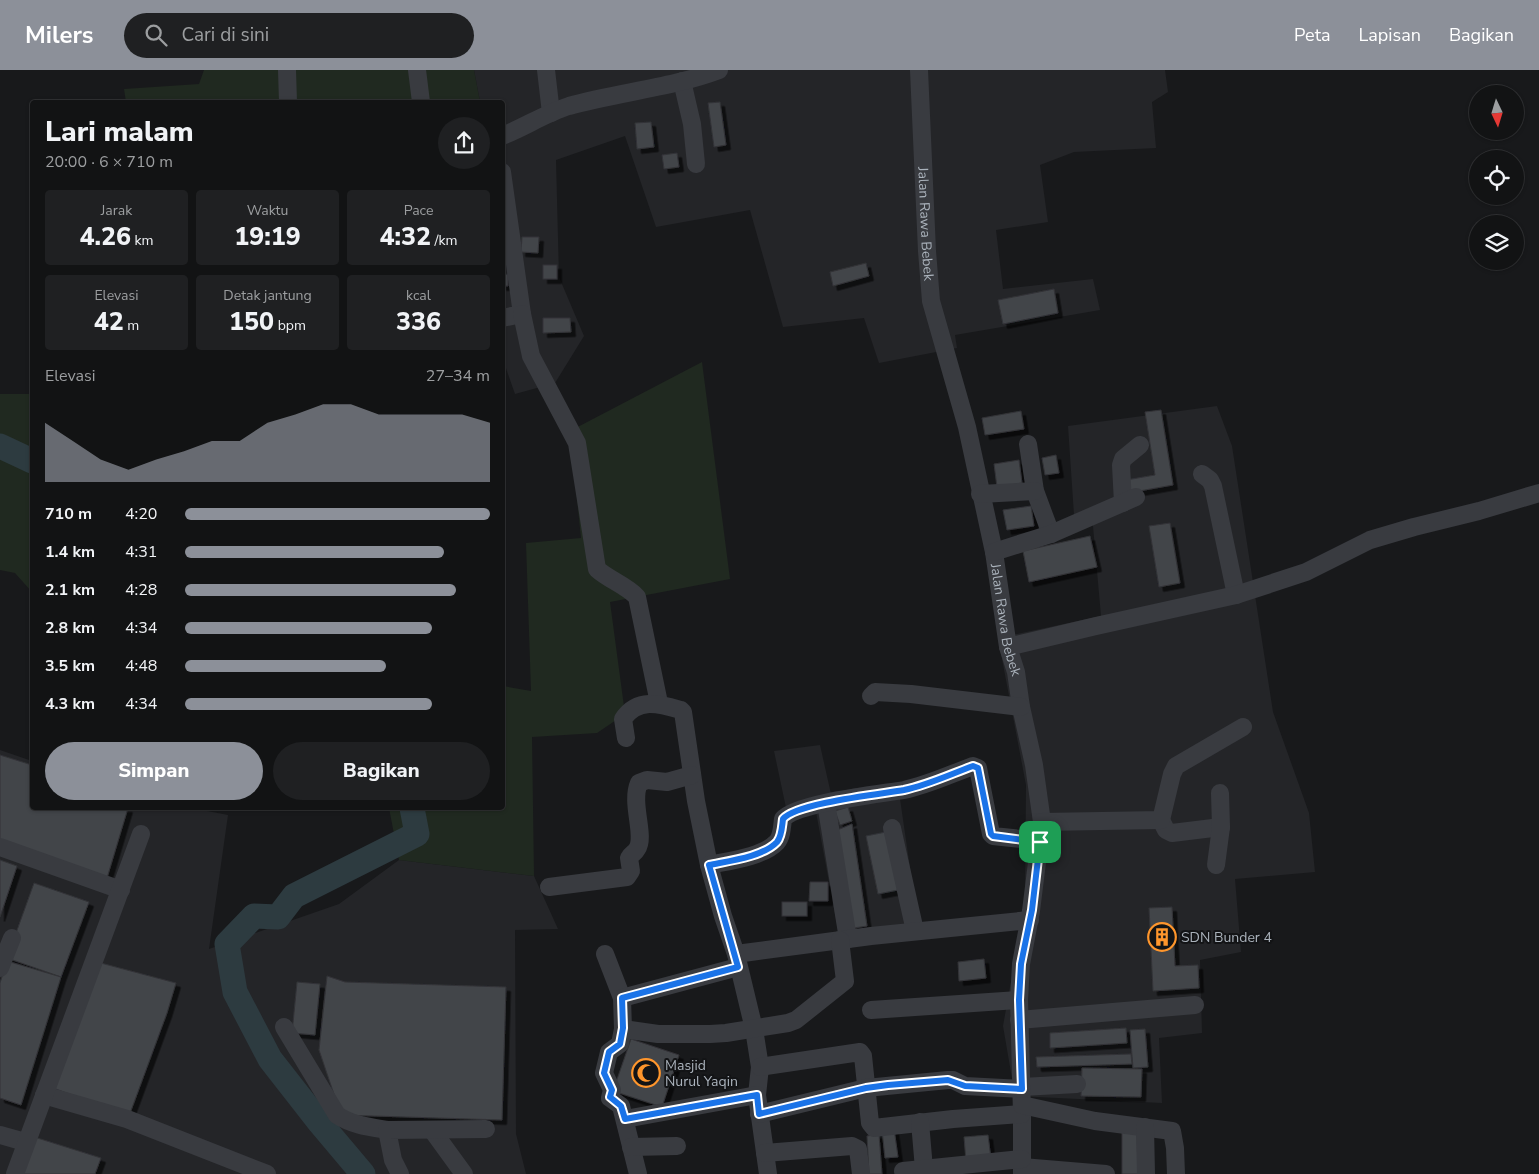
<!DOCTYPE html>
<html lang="id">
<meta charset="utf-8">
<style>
:root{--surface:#121314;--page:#1f2022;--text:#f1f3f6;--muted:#9c9ea0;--line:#313234;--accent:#8c9099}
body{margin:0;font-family:"Nunito Sans",sans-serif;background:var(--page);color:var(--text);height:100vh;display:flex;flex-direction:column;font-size:19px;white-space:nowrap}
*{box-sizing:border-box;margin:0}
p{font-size:16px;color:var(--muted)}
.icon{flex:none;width:28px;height:28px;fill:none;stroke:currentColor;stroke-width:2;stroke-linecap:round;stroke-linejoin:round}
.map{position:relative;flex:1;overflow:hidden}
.panel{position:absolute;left:30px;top:30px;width:475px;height:710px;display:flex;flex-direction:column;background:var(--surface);border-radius:5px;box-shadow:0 1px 4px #0004,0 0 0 1px var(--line)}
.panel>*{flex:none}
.needle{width:32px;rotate:176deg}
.tools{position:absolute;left:1469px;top:15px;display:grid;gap:10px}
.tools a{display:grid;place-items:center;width:55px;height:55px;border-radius:50%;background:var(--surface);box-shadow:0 1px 4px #0004,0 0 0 1px var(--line);font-size:25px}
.pin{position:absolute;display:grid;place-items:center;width:42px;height:42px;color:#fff;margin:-21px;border-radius:10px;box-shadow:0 2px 8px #0006}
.round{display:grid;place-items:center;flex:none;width:52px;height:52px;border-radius:26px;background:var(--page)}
.headline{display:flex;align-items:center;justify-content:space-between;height:85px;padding:0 15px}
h1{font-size:28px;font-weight:800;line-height:38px}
.metrics{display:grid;grid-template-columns:repeat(3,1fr);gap:8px;height:85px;padding:5px 15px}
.metrics div{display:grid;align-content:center;border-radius:5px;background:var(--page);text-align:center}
.metrics b{font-size:25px;font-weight:800}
.metrics small{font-size:14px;font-weight:400}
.metrics p{font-size:14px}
.chart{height:140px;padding:10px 15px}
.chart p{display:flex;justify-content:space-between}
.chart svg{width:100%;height:90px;margin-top:5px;fill:var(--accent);opacity:.7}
.button{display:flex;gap:10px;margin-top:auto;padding:10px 15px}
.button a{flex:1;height:58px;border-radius:30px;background:var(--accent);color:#fff;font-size:20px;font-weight:800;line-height:58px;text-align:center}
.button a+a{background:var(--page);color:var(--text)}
ul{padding:0 15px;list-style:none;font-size:16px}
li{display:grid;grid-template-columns:80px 60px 1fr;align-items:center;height:38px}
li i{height:12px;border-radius:6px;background:var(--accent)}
header{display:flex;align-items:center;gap:30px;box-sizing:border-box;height:70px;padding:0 25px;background:var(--accent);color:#fff}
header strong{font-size:24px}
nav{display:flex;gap:28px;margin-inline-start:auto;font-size:18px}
.search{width:350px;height:45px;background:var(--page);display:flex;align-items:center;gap:12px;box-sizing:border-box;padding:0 18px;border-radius:28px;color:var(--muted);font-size:19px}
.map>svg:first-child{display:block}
.built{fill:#242528}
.green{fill:#202920}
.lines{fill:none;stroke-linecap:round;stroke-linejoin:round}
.river{stroke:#2d3b40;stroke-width:25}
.building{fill:#424448;stroke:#323337;filter:url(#shadow)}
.minor{stroke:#393b40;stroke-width:18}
.route-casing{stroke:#fff;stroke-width:10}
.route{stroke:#1a73e8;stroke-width:6}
.labels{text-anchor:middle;stroke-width:4;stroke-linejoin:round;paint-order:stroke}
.street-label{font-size:14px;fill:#aab2bb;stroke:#131416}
.poi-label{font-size:14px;fill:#aab2bb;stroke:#131416;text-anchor:start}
</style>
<header>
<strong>Milers</strong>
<div class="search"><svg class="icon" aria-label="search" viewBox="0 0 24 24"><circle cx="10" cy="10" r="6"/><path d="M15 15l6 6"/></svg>Cari di sini</div>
<nav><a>Peta</a><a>Lapisan</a><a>Bagikan</a></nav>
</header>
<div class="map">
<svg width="1539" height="1104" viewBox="0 0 1539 1104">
<defs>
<filter id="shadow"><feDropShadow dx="4.5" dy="4.5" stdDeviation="0" flood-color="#0009"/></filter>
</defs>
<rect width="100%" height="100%" fill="#18191b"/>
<g class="built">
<path d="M 474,0 L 1165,0 L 1168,22 L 1152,32 L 1156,78 L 1074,82 L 1040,95 L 1048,152 L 996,160 L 1003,219 L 1093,209 L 1100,240 L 955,265 L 957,278 L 879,293 L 864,248 L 783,257 L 750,140 L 656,157 L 625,66 L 556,90 L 559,207 L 584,266 L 555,313 L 515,324 L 502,287 L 502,32 L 480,32 Z"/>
<path d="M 1217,336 L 1232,376 L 1273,642 L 1309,743 L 1315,802 L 1235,809 L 1241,882 L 1200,890 L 1202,963 L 1159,968 L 1162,1033 L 1015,1026 L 1003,956 L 1025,833 L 1026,715 L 998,568 L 1101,546 L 1092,445 L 1074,445 L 1068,356 Z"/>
<path d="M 820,675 L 831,724 L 855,718 L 898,715 L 918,853 L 839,866 L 816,742 L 788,747 L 774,681 Z"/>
<path d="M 0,680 L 32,691 L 32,738 L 192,738 L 228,745 L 209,879 L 339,834 L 399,790 L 534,806 L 558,859 L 515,860 L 516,1064 L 526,1104 L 0,1104 Z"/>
</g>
<g class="green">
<path d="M 204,0 L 474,0 L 480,32 L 126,32 L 124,19 L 199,14 Z"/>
<path d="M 702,292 L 730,509 L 610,532 L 625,644 L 597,663 L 532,667 L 534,806 L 399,790 L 389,738 L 502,738 L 503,616 L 531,621 L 526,473 L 581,468 L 570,361 Z"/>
<path d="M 0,324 L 32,324 L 32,522 L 15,503 L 0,500 Z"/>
</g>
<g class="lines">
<g class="river">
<path d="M 0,376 L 32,391"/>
<path d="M 363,1104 L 320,1053 L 270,989 L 235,922 L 227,874 L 254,846 L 278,847 L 294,826 L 417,764 L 412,738"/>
</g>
</g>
<g class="building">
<path d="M 720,32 L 726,75 L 714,77 L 708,33 Z"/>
<path d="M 651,52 L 654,77 L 637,79 L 635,53 Z"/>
<path d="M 677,83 L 679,97 L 664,99 L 662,85 Z"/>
<path d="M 522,167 L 539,167 L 538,183 L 521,182 Z"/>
<path d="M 866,193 L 869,206 L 833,216 L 830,202 Z"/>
<rect x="543" y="195" width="14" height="14"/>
<path d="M 508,204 L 508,216 L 502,216 L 502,205 Z"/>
<path d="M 1054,219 L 1058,243 L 1003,254 L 998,230 Z"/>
<path d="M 543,248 L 570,248 L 571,262 L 543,263 Z"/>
<path d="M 1161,340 L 1173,415 L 1128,423 L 1126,410 L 1155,405 L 1145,342 Z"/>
<path d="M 1021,341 L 1024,359 L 985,365 L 982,348 Z"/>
<path d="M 1056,385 L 1059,403 L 1045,405 L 1042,388 Z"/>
<path d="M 1019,390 L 1022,413 L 997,417 L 994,394 Z"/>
<path d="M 1031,436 L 1034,456 L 1007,460 L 1003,440 Z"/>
<path d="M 1170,453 L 1180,513 L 1159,517 L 1149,456 Z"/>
<path d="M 1090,466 L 1097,497 L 1029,512 L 1023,481 Z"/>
<path d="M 0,685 L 32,695 L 32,738 L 128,738 L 107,808 L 0,773 Z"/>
<path d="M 848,737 L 852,751 L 840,755 L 835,741 Z"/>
<path d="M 852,754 L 867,856 L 854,858 L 835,761 Z"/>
<path d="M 891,761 L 903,819 L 878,824 L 866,766 Z"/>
<path d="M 0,790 L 17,796 L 0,847 Z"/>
<path d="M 810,812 L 828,812 L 828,831 L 809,831 Z"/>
<path d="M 34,813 L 89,832 L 61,907 L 7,888 Z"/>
<rect x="782" y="832" width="25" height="14"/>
<path d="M 1172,837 L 1175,896 L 1198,895 L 1199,918 L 1153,921 L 1149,838 Z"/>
<path d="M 984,889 L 986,908 L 959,911 L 958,892 Z"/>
<path d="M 7,891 L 61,907 L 21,1035 L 0,1028 L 0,913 Z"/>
<path d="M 97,892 L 176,913 L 167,943 L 129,1046 L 53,1018 Z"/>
<path d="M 327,906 L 345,912 L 506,917 L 502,1050 L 341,1045 L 319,980 Z"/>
<path d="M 297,912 L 320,914 L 315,965 L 292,963 Z"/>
<path d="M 1126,958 L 1127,973 L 1050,978 L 1050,963 Z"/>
<path d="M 1145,959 L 1148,997 L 1133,998 L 1130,960 Z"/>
<path d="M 631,969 L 679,985 L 662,1037 L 613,1021 Z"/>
<path d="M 1131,984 L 1132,994 L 1037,997 L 1036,987 Z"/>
<path d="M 1082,998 L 1142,999 L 1141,1027 L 1081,1026 Z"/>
<path d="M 894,1059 L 898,1087 L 885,1088 L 882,1060 Z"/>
<path d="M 1122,1060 L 1137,1060 L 1138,1104 L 1122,1104 Z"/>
<path d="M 879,1064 L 882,1104 L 869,1104 L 867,1066 Z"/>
<path d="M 988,1065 L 991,1089 L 966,1092 L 964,1067 Z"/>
<path d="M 31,1066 L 101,1088 L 95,1104 L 19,1104 Z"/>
</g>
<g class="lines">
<g class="minor">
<path d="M 287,0 L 288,32"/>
<path d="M 417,0 L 421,32"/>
<path d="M 546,0 L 551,43"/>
<path id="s1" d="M 919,0 L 927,181 L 931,231 L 967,357 L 994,482 L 1008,577 L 1016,602 L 1021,637 L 1034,695 L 1042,752 L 1031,841 L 1021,894 L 1019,930 L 1022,1044 L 1022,1104"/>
<path d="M 682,11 L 692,54 L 696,94"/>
<path d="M 502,66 C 525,57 546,43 569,36 C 619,22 671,18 719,0"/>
<path d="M 502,102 L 522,244 L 502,248"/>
<path d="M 522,244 L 531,286 L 577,373 L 597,499 C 609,510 626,515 637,527 L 659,633"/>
<path d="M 1028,374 L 1035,421 L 1051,464"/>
<path d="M 1202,404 L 1210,410 L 1213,416 L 1236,525"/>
<path d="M 980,424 L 1035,421"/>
<path d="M 1123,433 L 1121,395 L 1123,389 L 1140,375"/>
<path d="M 994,482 L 1051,464 L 1136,427"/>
<path d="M 1008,577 L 1096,556 L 1236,525 L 1306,502 L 1370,470 L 1414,457 L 1479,441 L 1539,423"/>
<path d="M 871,626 L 875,622 L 911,624 L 1021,637"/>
<path d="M 626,668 L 623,649 C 638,627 660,634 681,640 L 683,642 L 696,731 L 709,795 L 723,846 L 736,884 L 754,959 L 760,997 L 757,1025 L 768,1104"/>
<path d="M 826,733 L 848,869"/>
<path d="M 1161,750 L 1166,760 L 1172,763 L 1221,757"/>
<path d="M 1042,752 L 1161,750 L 1172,704 L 1176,696 L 1243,657"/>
<path d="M 892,758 L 915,861"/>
<path d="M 0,777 L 121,820"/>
<path d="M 709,795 C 728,791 763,787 777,772 C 782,766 782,756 783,749 C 796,733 881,724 904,720 C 928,715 951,704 973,696 L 978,698 L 991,764 L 993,766 L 1040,771"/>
<path d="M 1216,795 L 1221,757 L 1220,723"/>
<path d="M 549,817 L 627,807 L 631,801 L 629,788 C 631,784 635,783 637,779 C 646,766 630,733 639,713 L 647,710 L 667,712 L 692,705"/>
<path d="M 605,884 L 622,928 L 623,959 L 620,974 L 609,982 L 604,1003 L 612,1020 L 610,1028 L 621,1036 L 638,1104"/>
<path d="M 736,884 L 871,866 L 1030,850"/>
<path d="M 0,898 L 12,868"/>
<path d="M 622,928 L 738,897"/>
<path d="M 871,940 L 1019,930"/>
<path d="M 1019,950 L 1195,935"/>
<path d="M 284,957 L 337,1045 C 352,1055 369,1057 387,1060"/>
<path d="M 623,959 L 658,964 L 710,964 L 726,963 L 788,953 L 796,950 L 845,911 L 840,870"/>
<path d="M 760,997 L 860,982 L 863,986 L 870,1053 L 874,1058 L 953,1049 L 1022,1044"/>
<path d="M 1022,1017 L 1077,1014"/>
<path d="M 44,1025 L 127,1049 L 267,1104"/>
<path d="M 1022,1035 L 1095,1051 L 1172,1061 L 1175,1078 L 1176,1104"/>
<path d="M 759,1044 L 866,1018 L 948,1010 L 953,1010 L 965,1016 L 1022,1019"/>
<path d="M 625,1049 L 757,1025"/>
<path d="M 920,1052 L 924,1099"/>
<path d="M 1145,1057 L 1146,1104"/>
<path d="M 432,1060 L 464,1104"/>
<path d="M 0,1065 L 25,1072"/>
<path d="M 631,1077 L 677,1076"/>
<path d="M 765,1083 L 852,1076 L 858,1079 L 861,1104"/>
<path d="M 1022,1097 L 1106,1104"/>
<path d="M 903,1101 L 1022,1089"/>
<path d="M 15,1104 L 141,764"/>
<path d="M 400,1104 L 393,1090 L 387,1060 L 486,1059"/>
</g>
</g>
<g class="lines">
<defs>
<path id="route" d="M 973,696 L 978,698 L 991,764 L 993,766 L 1040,772 L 1032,840 L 1021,894 L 1019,930 L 1022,1019 L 965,1016 L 948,1010 L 888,1015 L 866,1018 L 759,1044 L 757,1025 L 625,1049 L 621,1036 L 610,1027 L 612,1020 L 604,1003 L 609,982 L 620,974 L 623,958 L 622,928 L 738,897 L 709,795 C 728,791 763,787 777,772 C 782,766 782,756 783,749 C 796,733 881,724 904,720 C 928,715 951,704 973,696 Z"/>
</defs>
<use href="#route" class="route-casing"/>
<use href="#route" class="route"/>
</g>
<defs>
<symbol id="building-ring" viewBox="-11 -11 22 22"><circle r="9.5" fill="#131416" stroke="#ff962c" stroke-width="1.5"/><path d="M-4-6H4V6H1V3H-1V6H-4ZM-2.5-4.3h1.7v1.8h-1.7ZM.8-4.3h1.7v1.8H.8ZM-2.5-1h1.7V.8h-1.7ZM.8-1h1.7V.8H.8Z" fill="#ff962c"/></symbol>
<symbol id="mosque-ring" viewBox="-11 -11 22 22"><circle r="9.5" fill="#131416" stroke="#ff962c" stroke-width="1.5"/><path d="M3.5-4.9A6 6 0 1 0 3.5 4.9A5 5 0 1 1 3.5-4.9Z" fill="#ff962c"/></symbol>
</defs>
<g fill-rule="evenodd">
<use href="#building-ring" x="1146" y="851" width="32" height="32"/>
<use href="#mosque-ring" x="630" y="987" width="32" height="32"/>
</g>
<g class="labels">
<g class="street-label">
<text dy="5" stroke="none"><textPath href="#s1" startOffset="154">Jalan Rawa Bebek</textPath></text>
<text dy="5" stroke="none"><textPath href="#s1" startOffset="559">Jalan Rawa Bebek</textPath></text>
</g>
<g class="poi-label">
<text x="1181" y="872">SDN Bunder 4</text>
<text x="665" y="1000">Masjid<tspan x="665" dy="16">Nurul Yaqin</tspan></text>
</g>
</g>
</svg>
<div class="tools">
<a><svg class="needle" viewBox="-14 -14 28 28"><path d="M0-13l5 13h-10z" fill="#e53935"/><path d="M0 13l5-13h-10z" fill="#9c9ea0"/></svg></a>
<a><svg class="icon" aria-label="locate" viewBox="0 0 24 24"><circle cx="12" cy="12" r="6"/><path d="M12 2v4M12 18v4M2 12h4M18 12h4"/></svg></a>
<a><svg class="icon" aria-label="layers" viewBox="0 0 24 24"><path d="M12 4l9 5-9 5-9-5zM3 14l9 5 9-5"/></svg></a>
</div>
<div class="pin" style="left:1040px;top:772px;background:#1e9e55"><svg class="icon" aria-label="arrive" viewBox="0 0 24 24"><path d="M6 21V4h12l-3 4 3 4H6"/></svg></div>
<section class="panel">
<div class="headline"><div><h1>Lari malam</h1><p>20:00 · 6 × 710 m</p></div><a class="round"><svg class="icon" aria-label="share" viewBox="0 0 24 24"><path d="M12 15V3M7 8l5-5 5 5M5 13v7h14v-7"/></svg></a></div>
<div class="metrics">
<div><p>Jarak</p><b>4.26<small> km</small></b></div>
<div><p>Waktu</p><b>19:19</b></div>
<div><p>Pace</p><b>4:32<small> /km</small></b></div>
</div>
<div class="metrics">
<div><p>Elevasi</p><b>42<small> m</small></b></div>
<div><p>Detak jantung</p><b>150<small> bpm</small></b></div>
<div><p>kcal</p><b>336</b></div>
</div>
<div class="chart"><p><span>Elevasi</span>27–34 m</p>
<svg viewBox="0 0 160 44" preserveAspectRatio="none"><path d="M0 44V15L10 24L20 33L30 38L40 33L50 29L60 24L70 24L80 15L90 11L100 6L110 6L120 11L130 11L140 11L150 11L160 15V44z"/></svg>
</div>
<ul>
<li><b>710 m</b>4:20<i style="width:100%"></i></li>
<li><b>1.4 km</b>4:31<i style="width:85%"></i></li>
<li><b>2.1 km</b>4:28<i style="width:89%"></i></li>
<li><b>2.8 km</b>4:34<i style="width:81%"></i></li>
<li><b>3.5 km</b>4:48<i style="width:66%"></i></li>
<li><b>4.3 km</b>4:34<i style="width:81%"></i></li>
</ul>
<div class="button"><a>Simpan</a><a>Bagikan</a></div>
</section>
</div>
